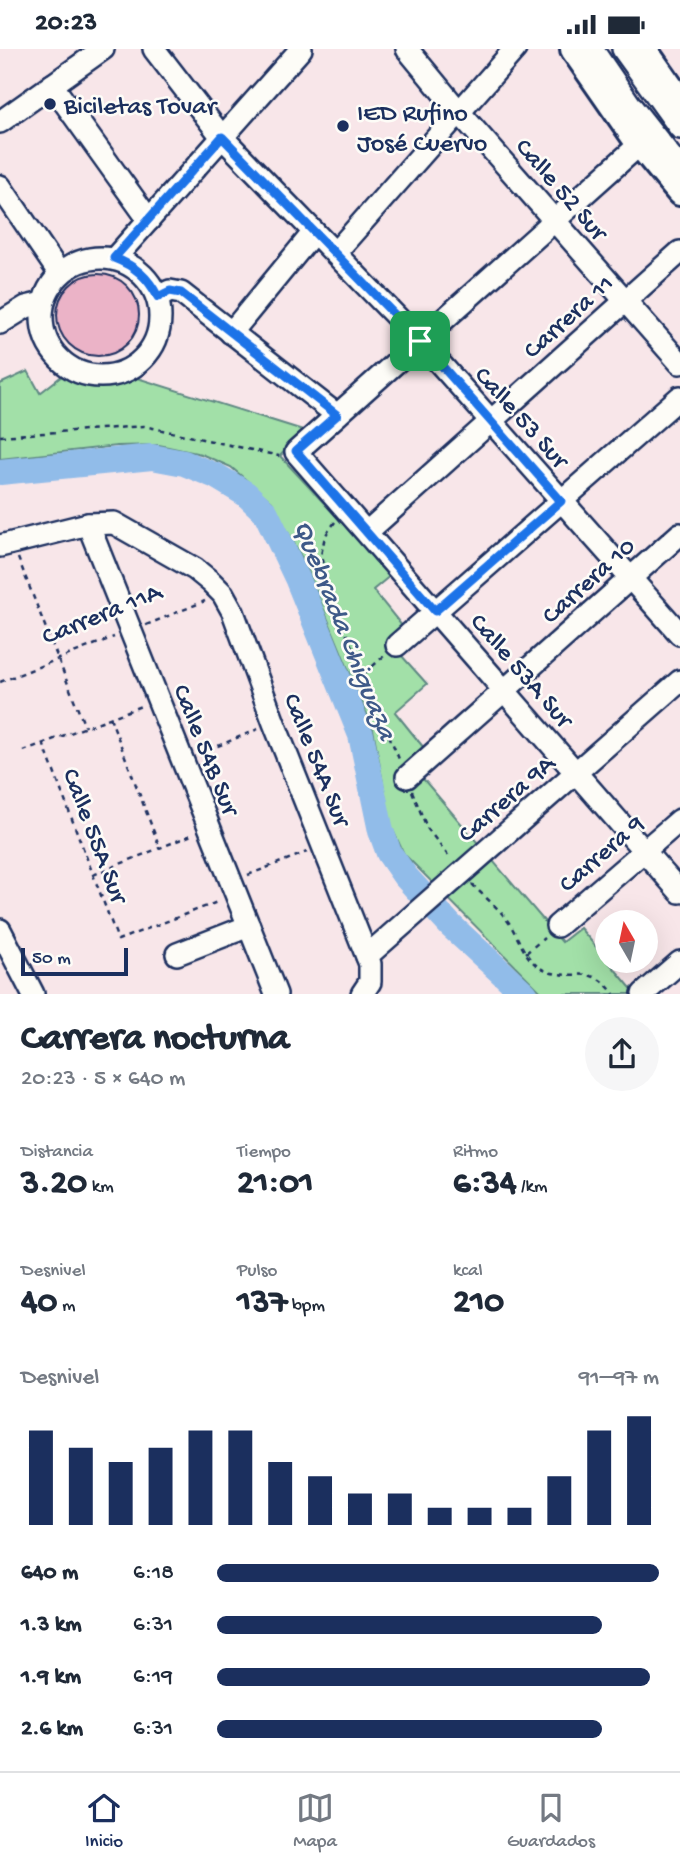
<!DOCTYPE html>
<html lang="es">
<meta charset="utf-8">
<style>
:root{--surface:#fff;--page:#f6f6f7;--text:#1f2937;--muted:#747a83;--line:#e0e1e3;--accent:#1b2f5e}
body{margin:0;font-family:"Gochi Hand",sans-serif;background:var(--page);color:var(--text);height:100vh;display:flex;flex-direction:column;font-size:26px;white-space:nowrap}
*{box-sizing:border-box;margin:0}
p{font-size:23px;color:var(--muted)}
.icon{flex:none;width:38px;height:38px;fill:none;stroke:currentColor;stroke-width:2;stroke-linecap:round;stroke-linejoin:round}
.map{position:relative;height:945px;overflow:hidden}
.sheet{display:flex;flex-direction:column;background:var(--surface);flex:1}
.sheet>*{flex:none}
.needle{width:46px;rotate:351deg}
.buttons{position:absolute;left:595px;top:861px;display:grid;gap:14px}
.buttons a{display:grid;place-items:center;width:63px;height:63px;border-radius:50%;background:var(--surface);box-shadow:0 7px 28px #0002;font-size:35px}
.scale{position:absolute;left:21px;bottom:18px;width:107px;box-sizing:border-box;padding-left:7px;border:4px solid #1b2f5e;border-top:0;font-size:19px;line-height:24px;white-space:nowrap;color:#1b2f5e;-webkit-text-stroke:5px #fdfcf7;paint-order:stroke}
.pin{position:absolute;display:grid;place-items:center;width:60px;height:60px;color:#fff;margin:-30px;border-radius:14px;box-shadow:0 4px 10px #0006}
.round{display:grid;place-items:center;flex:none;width:74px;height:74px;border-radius:37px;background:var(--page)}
.summary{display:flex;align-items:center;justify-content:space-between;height:119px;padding:0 21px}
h1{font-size:38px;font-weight:800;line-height:52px}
.metrics{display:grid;grid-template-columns:repeat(3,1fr);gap:10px;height:119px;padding:7px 21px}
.metrics div{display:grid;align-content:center}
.metrics b{font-size:35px;font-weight:800}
.metrics small{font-size:19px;font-weight:400}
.metrics p{font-size:19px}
.chart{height:196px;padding:14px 21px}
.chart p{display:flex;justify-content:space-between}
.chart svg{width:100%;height:126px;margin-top:7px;stroke:var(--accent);stroke-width:6}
ul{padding:0 21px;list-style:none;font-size:23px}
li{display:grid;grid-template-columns:112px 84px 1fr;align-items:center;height:52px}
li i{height:18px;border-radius:9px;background:var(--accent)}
.status{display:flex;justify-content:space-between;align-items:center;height:49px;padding:0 35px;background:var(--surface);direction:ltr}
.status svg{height:19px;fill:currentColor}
.menu{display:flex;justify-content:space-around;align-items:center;height:98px;border-top:2px solid var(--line);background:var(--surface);font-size:19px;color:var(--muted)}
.menu a{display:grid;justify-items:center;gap:4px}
.menu .current{color:var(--accent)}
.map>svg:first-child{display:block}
.green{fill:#a2e0a8;stroke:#5e8883;stroke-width:2}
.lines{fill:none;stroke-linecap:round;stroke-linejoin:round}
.river{stroke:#91bce9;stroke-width:26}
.building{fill:#ebb3c7;stroke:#1b2f5e;stroke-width:2}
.minor-casing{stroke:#1b2f5e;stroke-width:26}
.major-casing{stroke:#1b2f5e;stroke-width:32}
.path{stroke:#1b2f5e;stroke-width:2.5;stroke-dasharray:5 5;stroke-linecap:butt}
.minor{stroke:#fdfcf7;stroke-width:21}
.major{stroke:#fdfcf7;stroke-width:26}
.route-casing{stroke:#fff;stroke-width:14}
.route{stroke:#1a73e8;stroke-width:9}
.poi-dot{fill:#1b2f5e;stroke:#fdfcf7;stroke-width:2.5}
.labels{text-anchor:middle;stroke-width:5;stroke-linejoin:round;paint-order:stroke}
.poi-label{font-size:26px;fill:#1b2f5e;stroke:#fdfcf7;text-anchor:start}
.street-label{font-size:26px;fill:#1b2f5e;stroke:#fdfcf7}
.water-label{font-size:28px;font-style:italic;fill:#3e5988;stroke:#fdfcf7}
</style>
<div class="status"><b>20:23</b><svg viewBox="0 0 49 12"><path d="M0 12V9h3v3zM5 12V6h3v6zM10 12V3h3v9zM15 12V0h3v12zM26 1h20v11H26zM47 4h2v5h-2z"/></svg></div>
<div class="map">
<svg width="680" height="945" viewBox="0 0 680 945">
<rect width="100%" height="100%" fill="#f8e6e9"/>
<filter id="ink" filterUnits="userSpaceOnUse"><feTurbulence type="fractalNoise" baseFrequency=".0143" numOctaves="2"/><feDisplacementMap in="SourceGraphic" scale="14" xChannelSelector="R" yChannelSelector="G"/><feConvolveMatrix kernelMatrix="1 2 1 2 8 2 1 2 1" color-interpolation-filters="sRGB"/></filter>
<g filter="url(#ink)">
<path class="green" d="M 28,322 L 40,344 L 67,323 C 90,333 107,335 131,327 L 303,381 L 280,407 L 391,526 L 373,541 L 415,593 L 401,606 L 427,635 L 395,663 L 428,704 L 413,718 L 562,893 L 580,879 L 636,945 L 543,945 L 404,805 L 391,777 L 373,680 L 305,515 L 272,453 L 231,418 L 201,405 L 159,396 L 117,397 L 0,410 L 0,335 Z"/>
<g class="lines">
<path class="river" d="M 0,423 L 152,408 L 184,414 L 216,427 L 246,445 L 266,464 L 298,531 L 361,686 L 381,782 L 389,804 L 405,827 L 451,877 L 525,945"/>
</g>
<circle class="building" cx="98" cy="266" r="41"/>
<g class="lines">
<defs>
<g id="minor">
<path d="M 154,0 L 222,88 L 420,292 L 680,585"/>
<path d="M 407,0 L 459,63 L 680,314"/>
<path d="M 592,0 L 631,57 L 680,119"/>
<path d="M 623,0 L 680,79"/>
<path d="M 52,36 L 149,171"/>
<path d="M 0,73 L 103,0"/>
<path d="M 640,95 L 296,403 L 680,843"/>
<path d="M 0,137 L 60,225"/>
<path d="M 335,204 L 515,0"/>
<circle cx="101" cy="268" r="59"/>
<path d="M 114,210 L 301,0"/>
<path d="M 158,248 L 170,242 L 181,244 L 337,366"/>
<path d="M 0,274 L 26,258 L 43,254"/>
<path d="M 231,284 L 314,183"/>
<path d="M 88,475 L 276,945"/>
<path d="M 367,483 L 680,203"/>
<path d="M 0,497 L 88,475 L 114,474 L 195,520 L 211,533 L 223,545 L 233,563 L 274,674 L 370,915 L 370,933 L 362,945"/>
<path d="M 397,596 L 680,348"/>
<path d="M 407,728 L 680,485"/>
<path d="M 557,877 L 680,771"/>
<path d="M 0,881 L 33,945"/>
<path d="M 177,905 L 249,877"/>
<path d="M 367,907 L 680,632"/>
<path d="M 643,945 L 680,913"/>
</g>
<g id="major">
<path d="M 574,0 L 640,95 L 680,143"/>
<path d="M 643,0 L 680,53"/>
</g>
</defs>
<use href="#minor" class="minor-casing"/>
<use href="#major" class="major-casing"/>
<g class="path">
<path d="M 0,387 L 144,377 L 279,407"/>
<path d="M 335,473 L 325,487 L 321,506 L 328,541 L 399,710"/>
<path d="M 18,509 L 85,678"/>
<path d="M 146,576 L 205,552"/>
<path d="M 365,624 L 384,607"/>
<path d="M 0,633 L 114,588"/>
<path d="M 110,668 L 160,799"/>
<path d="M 43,694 L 118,891 L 220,852"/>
<path d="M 23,702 L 141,657"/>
<path d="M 199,705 L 258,680"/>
<path d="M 412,742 L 427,779 L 450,809"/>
<path d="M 93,826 L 194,785"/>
<path d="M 248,826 L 307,803"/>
<path d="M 472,835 C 483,847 498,858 507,871 C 519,887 524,913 546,922 C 575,933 590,913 614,945"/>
<path d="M 526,904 L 544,889"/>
</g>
<use href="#minor" class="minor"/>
<use href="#major" class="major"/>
</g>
</g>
<g class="lines" filter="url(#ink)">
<defs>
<path id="route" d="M 222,88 L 420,292 L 561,452 L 435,562 L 296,402 L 337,366 L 181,244 L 170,242 L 158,248 C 148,228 135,217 114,209 Z"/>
</defs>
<use href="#route" class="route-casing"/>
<use href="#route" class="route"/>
</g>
<g class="poi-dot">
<circle cx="50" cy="55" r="7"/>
<circle cx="343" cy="77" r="7"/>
</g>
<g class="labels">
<g class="poi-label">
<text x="64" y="64">Biciletas Tovar</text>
<text x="357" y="71">IED Rufino<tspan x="357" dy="30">José Cuervo</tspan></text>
</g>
<g class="street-label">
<text transform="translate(563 139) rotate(49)" y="9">Calle 52 Sur</text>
<text transform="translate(567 266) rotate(-42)" y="9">Carrera 11</text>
<text transform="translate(523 367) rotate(48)" y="9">Calle 53 Sur</text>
<text transform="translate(587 530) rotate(-42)" y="9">Carrera 10</text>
<text transform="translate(101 563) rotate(-22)" y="9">Carrera 11A</text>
<text transform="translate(523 620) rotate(49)" y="9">Calle 53A Sur</text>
<text transform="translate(208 700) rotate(68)" y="9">Calle 54B Sur</text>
<text transform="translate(319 710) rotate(68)" y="9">Calle 54A Sur</text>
<text transform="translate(505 748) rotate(-41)" y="9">Carrera 9A</text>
<text transform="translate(97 786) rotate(69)" y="9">Calle 55A Sur</text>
<text transform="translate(600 803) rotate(-41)" y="9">Carrera 9</text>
</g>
<g class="water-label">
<text transform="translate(347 580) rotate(68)" y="10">Quebrada Chiguaza</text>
</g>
</g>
</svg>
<div class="buttons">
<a><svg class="needle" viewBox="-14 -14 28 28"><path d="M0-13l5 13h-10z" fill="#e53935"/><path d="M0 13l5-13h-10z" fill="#747a83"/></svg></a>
</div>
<div class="scale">50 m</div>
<div class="pin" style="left:420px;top:292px;background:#1e9e55"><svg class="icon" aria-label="arrive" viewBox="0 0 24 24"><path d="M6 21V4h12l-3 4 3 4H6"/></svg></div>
</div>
<section class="sheet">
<div class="summary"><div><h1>Carrera nocturna</h1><p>20:23 · 5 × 640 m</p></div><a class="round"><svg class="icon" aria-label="share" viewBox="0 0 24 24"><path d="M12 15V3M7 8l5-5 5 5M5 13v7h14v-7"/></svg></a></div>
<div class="metrics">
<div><p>Distancia</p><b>3.20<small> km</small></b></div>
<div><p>Tiempo</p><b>21:01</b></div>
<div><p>Ritmo</p><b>6:34<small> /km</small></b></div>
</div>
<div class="metrics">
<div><p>Desnivel</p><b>40<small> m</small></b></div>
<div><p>Pulso</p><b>137<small> bpm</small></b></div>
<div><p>kcal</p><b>210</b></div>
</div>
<div class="chart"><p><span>Desnivel</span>91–97 m</p>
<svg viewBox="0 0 160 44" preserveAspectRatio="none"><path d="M5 44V11M15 44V17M25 44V22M35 44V17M45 44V11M55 44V11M65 44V22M75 44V27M85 44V33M95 44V33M105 44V38M115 44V38M125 44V38M135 44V27M145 44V11M155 44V6"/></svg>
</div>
<ul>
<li><b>640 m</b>6:18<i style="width:100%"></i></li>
<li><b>1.3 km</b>6:31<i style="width:87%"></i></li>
<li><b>1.9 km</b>6:19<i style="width:98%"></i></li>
<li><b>2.6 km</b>6:31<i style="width:87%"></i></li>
</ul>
</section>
<nav class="menu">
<a class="current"><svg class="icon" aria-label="home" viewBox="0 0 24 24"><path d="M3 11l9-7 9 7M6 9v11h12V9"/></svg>Inicio</a>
<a><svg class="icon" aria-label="map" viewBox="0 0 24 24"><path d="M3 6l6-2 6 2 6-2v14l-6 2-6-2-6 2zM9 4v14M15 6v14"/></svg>Mapa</a>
<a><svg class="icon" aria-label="saved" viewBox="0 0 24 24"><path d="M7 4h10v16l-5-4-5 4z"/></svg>Guardados</a>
</nav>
